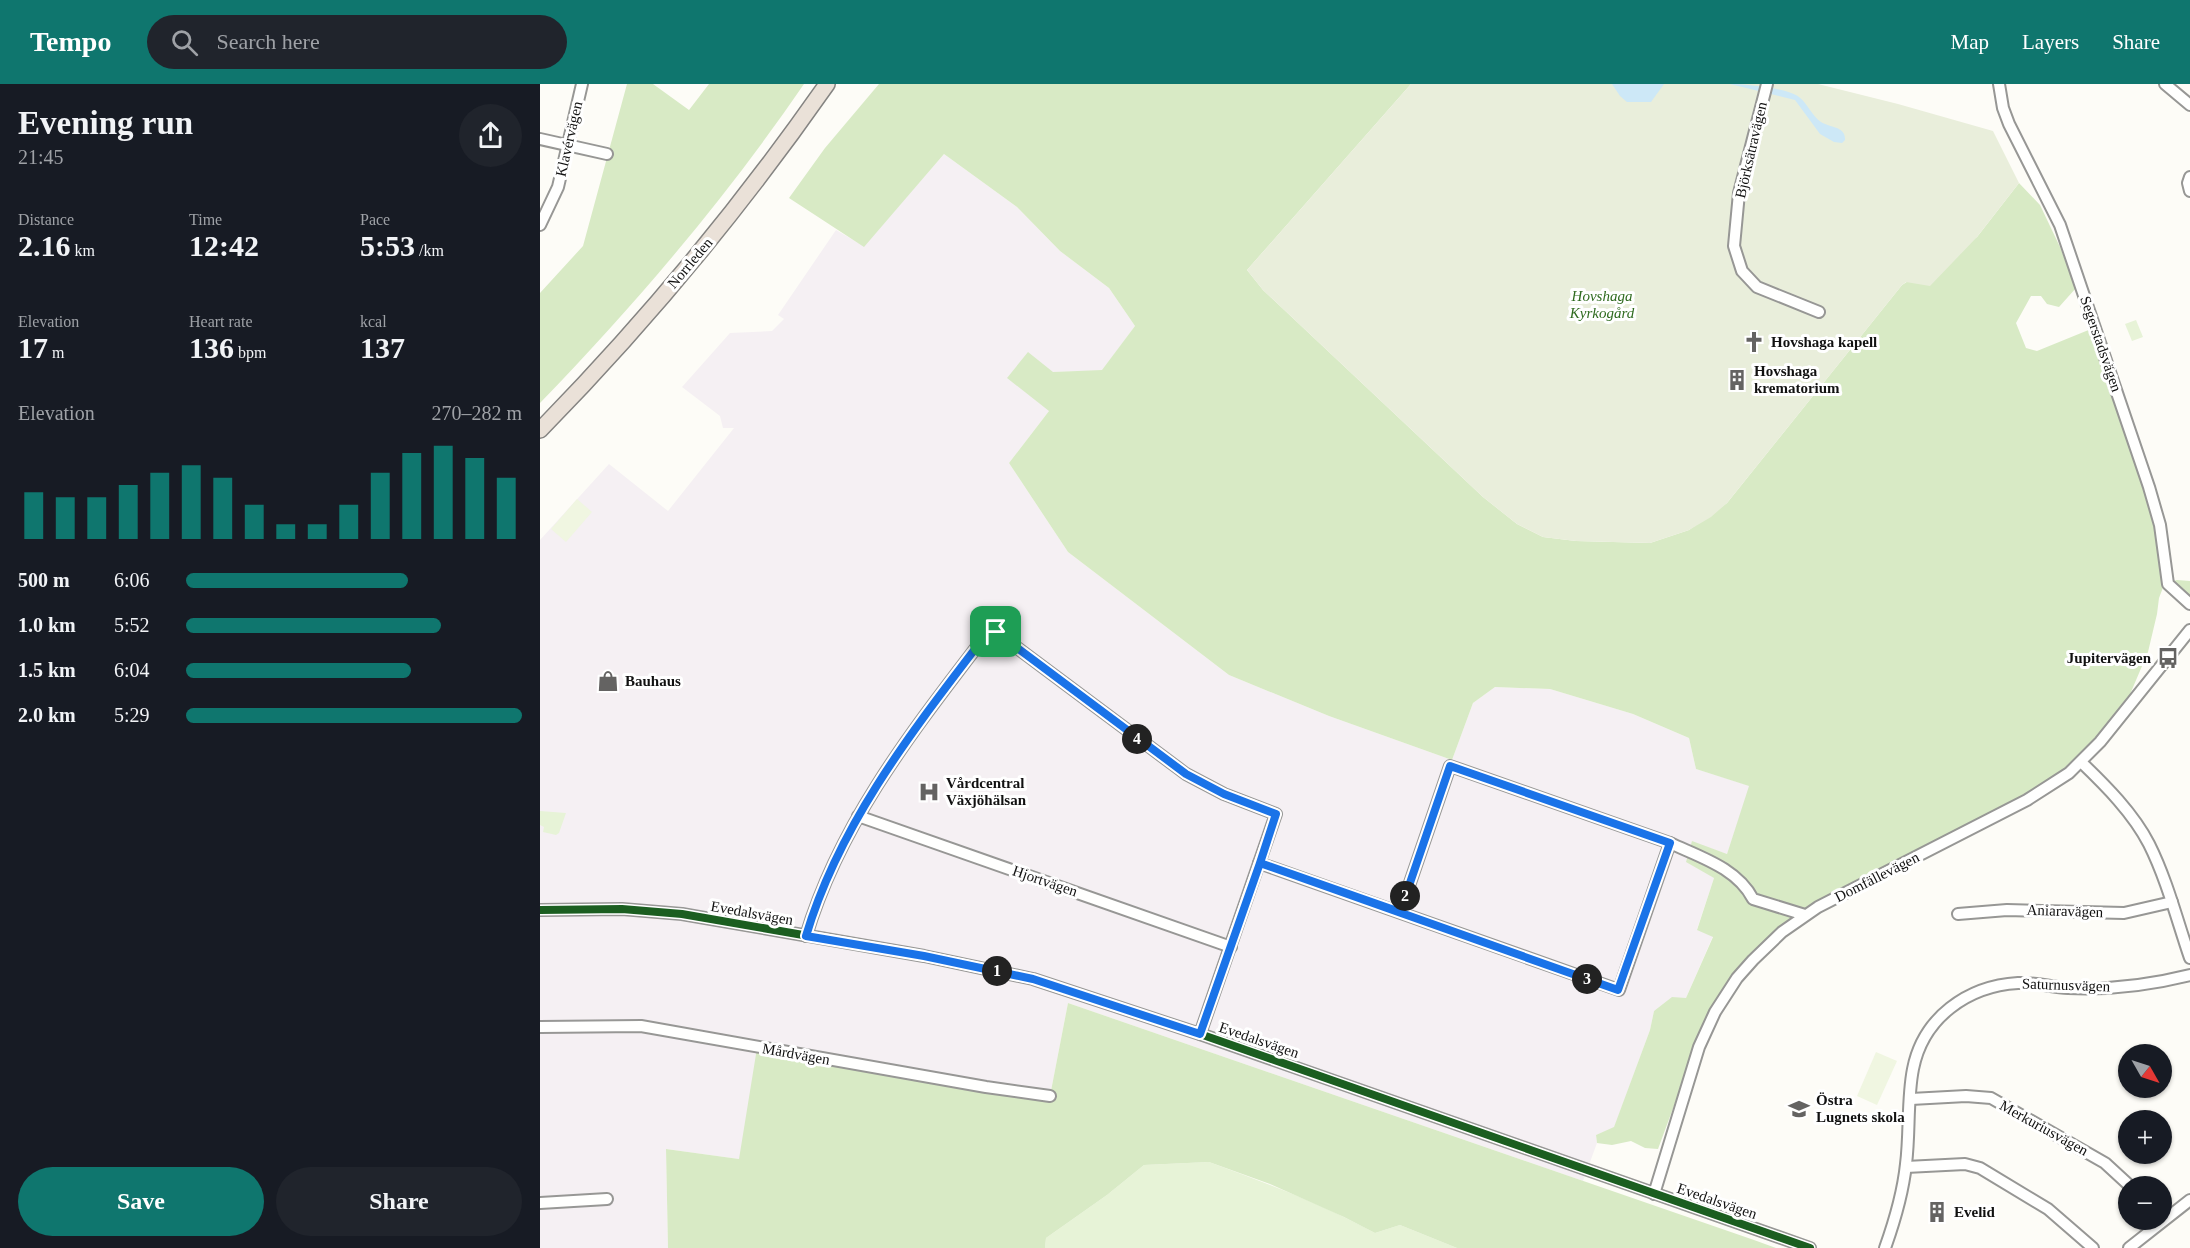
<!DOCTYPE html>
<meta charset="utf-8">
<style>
:root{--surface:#171b24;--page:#20242c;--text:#f1f3f6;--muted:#9ea1a6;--accent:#0f766e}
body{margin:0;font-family:Georgia,serif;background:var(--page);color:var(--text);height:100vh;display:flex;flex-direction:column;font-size:22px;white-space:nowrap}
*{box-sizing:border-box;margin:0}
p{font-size:20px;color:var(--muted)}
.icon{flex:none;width:33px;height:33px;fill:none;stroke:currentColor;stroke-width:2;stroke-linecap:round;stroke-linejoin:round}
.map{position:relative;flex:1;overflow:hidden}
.sheet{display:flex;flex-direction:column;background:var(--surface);width:540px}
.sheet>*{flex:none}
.needle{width:39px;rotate:129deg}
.fabs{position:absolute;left:1578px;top:960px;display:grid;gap:12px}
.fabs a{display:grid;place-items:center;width:54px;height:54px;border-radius:50%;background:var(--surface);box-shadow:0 2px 4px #0004;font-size:30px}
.pin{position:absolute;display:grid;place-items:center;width:51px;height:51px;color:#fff;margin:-26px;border-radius:12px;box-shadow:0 3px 9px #0006}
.km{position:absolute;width:30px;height:30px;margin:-15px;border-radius:50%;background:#222;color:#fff;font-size:16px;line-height:30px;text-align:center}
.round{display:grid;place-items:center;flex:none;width:63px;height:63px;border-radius:32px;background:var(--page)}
.overview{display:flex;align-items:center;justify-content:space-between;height:102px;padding:0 18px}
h1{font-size:33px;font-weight:800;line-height:45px}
.figures{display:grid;grid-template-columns:repeat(3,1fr);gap:9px;height:102px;padding:6px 18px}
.figures div{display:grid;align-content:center}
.figures b{font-size:30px;font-weight:800}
.figures small{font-size:16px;font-weight:400}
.figures p{font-size:16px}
.chart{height:168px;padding:12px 18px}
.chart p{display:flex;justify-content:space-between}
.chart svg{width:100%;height:108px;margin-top:6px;stroke:var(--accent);stroke-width:6}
.cta{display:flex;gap:12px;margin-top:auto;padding:12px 18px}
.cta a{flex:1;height:69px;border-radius:36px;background:var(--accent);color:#fff;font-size:24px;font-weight:800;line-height:69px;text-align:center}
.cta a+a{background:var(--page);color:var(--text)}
ul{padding:0 18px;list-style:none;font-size:20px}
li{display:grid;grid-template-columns:96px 72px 1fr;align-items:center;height:45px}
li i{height:15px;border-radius:8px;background:var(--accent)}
header{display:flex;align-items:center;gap:36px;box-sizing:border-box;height:84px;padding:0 30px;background:var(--accent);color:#fff}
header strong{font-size:28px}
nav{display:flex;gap:33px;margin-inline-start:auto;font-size:21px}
.search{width:420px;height:54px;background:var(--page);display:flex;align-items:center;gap:15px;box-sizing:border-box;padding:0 21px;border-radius:33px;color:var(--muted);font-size:22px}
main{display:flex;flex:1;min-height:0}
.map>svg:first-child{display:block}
.industrial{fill:#f5f0f3}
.green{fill:#e7f3d7}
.forest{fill:#d8eac5}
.cemetery{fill:#e9eedb}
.pitch{fill:#f0f6e1}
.water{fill:#cde8f7}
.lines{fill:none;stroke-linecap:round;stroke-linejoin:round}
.minor-casing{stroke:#979795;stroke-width:14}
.highway-casing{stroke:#858482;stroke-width:18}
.minor{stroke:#fffffe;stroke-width:10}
.highway{stroke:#eae1d8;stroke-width:15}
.cycleway-casing{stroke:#fff;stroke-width:11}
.cycleway{stroke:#1b5e20;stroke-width:8}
.route-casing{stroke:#fff;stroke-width:12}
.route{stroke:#1a73e8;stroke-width:8}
.labels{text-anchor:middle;stroke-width:6;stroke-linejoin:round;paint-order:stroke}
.street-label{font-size:15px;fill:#111;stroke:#fff}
.park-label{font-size:15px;font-style:italic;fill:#2f6b1f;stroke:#fff}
.poi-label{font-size:15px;font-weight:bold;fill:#111;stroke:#fff;text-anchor:start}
</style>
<header>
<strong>Tempo</strong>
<div class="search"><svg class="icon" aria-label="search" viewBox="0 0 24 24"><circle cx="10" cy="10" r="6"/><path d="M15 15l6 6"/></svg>Search here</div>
<nav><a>Map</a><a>Layers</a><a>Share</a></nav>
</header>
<main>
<section class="sheet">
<div class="overview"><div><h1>Evening run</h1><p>21:45</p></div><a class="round"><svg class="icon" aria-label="share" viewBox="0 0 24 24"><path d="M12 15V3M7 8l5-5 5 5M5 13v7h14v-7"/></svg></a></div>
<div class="figures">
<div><p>Distance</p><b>2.16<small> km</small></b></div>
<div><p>Time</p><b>12:42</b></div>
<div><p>Pace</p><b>5:53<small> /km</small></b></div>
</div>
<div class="figures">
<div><p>Elevation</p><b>17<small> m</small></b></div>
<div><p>Heart rate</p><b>136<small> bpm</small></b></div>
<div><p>kcal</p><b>137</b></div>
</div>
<div class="chart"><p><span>Elevation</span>270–282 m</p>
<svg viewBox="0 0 160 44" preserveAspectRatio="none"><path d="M5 44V25M15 44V27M25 44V27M35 44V22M45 44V17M55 44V14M65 44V19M75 44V30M85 44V38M95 44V38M105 44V30M115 44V17M125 44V9M135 44V6M145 44V11M155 44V19"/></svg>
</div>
<ul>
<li><b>500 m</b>6:06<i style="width:66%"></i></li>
<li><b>1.0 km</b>5:52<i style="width:76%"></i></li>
<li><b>1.5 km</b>6:04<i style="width:67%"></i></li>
<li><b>2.0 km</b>5:29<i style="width:100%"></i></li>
</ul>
<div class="cta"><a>Save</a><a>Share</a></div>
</section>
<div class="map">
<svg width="1650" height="1164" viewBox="0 0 1650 1164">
<rect width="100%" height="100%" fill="#fdfcf7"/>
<path class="industrial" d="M 404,70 L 477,123 L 520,167 L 569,204 L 595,242 L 562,287 L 513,288 L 509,327 L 469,379 L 528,468 L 689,591 L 789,632 L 912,676 L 933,619 L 955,603 L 1010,605 L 1093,630 L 1149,654 L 1156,685 L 1210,702 L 1187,770 L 1152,758 L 1174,794 L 1157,845 L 1173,852 L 1146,914 L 1114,927 L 1110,946 L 1074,1044 L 1056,1051 L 1057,1059 L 1043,1097 L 528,919 L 510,1012 L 199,1075 L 126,1065 L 128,1164 L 0,1164 L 0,456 L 69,380 L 128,427 L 194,344 L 183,344 L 180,332 L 142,303 L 190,249 L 232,247 L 244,235 L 238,231 L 296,146 L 324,162 Z"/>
<g class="green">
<path d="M 1596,236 L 1603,253 L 1592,257 L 1585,240 Z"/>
<path d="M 0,727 L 26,729 L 19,749 L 16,751 L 3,748 L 4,743 L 0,741 Z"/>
<path d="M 669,1078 C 726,1099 782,1120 835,1149 L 860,1141 L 917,1164 L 505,1164 L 506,1154 L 567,1111 L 604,1081 Z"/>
</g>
<g class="forest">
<path d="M 87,0 L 113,0 L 149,26 L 169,0 L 264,0 C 186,114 96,220 0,319 L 0,209 L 43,162 Z"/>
<path d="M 339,0 L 871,0 L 707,186 L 723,206 L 943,413 L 977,440 L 1003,453 L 1036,457 L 1110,459 L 1149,446 L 1187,419 L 1362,201 L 1437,153 L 1479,99 L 1500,121 L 1520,163 L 1536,204 L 1519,223 L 1507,220 L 1501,212 L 1491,212 L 1476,239 L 1486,264 L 1497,267 L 1551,245 L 1597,375 L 1606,416 L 1617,445 L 1624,501 L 1619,514 L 1617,530 L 1608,568 L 1588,615 L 1560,652 L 1543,669 L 1506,699 L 1227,855 L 1156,962 L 1118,1065 L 1105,1064 L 1091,1057 L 1072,1061 L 1057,1059 L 1056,1051 L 1074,1043 L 1110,946 L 1114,927 L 1132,913 L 1146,914 L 1173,853 L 1157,846 L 1174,794 L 1146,778 L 1152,757 L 1187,770 L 1209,702 L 1156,685 L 1149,654 L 1093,630 L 1010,605 L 955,603 L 933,619 L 912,676 L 789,632 L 689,591 L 528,468 L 469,379 L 509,327 L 467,294 L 488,268 L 513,288 L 562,286 L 595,242 L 569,204 L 520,167 L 477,123 L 404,70 L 324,163 L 249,114 L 285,64 Z"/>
<path d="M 1637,496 L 1650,497 L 1650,515 L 1633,497 Z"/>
<path d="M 528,919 L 1214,1156 L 1236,1164 L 917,1164 L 860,1141 L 835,1149 L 804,1133 L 730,1100 L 669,1078 L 604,1081 L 567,1111 L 506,1154 L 505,1164 L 128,1164 L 126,1065 L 199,1075 L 217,964 L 510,1012 Z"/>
</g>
<path class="cemetery" d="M 871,0 L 1278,0 L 1358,20 L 1453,47 L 1479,99 L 1437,153 L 1390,202 L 1366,198 L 1362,201 L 1187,419 L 1171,433 L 1149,446 L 1110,459 L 1036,457 L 1003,453 L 977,440 L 943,413 L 723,206 L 707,186 Z"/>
<g class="pitch">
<path d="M 37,415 L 52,428 L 26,458 L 11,445 Z"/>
<path d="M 1336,968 L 1357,977 L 1337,1021 L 1317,1012 Z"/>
</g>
<g class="water">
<path d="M 1072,0 L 1124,0 L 1111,18 L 1087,18 L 1080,12 Z"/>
<path d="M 1190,0 C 1205,0 1248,4 1259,13 C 1268,20 1272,32 1281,38 C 1290,44 1306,42 1305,56 L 1302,59 L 1294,58 L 1280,50 L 1255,16 Z"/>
</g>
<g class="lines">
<defs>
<g id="minor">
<path d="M 1227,0 L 1199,109 L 1194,162 L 1202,187 L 1217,203 L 1279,228"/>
<path d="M 1459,0 L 1463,24 L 1469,40 L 1520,141 L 1609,403 L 1620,441 L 1628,500 L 1650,520"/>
<path d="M 1625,0 L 1650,21"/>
<path d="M 0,55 L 67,70"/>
<path d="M 1650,93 L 1648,99 L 1650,107"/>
<path d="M 0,141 L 18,103 L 42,0"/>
<path d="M 1541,678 C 1566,702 1593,729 1609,760 C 1627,796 1637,836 1650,874"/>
<path d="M 318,732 L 691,863"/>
<path d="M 1130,759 C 1160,773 1197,784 1213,815 L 1265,831"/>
<path d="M 719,779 L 1079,906 L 1130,759 L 910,682 L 860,828"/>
<path d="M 0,826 L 82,825 L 142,830 L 384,872 L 493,895 L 660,950 L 1270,1164"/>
<path d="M 1418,830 L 1467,826 L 1584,829 L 1632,818"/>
<path d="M 266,852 C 300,738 374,645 445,552 L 451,548 L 456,548 L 646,690 L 684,710 L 736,730 L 660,950"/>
<path d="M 0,943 L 101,942 L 446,1003 L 510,1012"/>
<path d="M 1371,1015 L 1426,1012 L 1451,1014 L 1565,1079 L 1590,1102"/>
<path d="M 1366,1083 L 1425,1080 L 1440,1084 L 1508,1125 L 1553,1164"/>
<path d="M 1114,1110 L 1159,963 L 1175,928 L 1197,894 L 1213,876 L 1242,848 L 1278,823 L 1487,716 L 1529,689 L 1560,658 L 1650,546"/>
<path d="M 0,1119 L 67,1115"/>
<path d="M 1345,1164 C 1355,1136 1363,1109 1366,1080 C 1370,1049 1367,1015 1373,985 C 1383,934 1427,902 1478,899 C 1494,898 1511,903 1528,904 C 1569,906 1610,901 1650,891"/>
<path d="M 1589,1164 L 1650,1116"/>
</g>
<path id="highway" d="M 0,346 C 105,239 201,123 287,0"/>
</defs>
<use href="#minor" class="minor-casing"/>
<use href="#highway" class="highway-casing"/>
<use href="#minor" class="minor"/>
<use href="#highway" class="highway"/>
<defs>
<g id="cycleway">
<path d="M 0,826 L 82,825 L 142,830 L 384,872 L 493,895 L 660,950 L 1270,1164"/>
<path d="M 266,852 C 300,738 374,645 445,552 L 451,548 L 456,548 L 646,690 L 684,710 L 736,730 L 660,950"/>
</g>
</defs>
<use href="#cycleway" class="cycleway-casing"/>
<use href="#cycleway" class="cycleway"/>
</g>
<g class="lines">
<defs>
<path id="route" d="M 456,548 L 451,548 L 445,552 C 374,645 300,738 266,852 L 384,872 L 493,895 L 660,950 L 720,779 L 860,828 L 910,682 L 1130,759 L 1078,906 L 720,779 L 736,730 L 684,710 L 646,690 L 456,548"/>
</defs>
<use href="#route" class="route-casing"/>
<use href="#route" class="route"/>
</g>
<defs>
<symbol id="church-bare" viewBox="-9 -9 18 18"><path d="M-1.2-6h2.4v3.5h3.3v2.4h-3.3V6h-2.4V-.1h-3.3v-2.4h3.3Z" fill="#646362" stroke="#fff" stroke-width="2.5" paint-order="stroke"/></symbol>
<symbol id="building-bare" viewBox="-9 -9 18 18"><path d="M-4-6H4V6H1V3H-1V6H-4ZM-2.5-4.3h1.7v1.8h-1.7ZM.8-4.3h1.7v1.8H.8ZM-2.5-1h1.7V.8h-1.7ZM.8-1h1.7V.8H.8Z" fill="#646362" stroke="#fff" stroke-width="2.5" paint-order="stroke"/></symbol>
<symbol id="bus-bare" viewBox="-9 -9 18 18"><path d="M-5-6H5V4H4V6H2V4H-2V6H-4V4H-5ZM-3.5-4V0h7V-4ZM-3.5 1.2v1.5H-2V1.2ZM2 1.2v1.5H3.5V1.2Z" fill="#646362" stroke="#fff" stroke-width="2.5" paint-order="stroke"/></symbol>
<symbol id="shop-bare" viewBox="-9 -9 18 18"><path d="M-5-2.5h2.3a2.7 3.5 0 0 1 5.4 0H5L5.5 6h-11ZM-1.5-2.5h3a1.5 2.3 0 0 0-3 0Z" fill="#646362" stroke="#fff" stroke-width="2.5" paint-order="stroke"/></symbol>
<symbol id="hospital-bare" viewBox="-9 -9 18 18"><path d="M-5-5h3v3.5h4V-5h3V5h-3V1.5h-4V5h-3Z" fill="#646362" stroke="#fff" stroke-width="2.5" paint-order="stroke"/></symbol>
<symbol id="school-bare" viewBox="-9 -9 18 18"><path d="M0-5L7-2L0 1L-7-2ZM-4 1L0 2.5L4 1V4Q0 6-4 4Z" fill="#646362" stroke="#fff" stroke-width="2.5" paint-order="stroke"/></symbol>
</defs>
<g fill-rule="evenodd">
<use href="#church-bare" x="1199" y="243" width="30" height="30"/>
<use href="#building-bare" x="1182" y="281" width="30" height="30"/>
<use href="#bus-bare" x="1613" y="559" width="30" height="30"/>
<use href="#shop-bare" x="53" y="582" width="30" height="30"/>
<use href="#hospital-bare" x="374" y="693" width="30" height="30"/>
<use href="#school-bare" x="1244" y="1010" width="30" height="30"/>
<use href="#building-bare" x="1382" y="1113" width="30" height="30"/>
</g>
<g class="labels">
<g class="street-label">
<text transform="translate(29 55) rotate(-77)" y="5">Klavérvägen</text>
<text transform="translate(1211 66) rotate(-77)" y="5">Björksätravägen</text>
<text transform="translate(150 179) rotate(-50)" y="5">Norrleden</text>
<text transform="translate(1561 260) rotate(71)" y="5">Segerstadsvägen</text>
<text transform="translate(1337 793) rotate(-27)" y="5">Domfällevägen</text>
<text transform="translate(505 797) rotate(19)" y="5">Hjortvägen</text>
<text transform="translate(1525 827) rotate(2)" y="5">Aniaravägen</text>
<text transform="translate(212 829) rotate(10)" y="5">Evedalsvägen</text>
<text transform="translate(1526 901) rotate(2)" y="5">Saturnusvägen</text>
<text transform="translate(719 956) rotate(19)" y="5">Evedalsvägen</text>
<text transform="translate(256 970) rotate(10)" y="5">Mårdvägen</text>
<text transform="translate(1504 1044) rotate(29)" y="5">Merkuriusvägen</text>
<text transform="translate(1177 1117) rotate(19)" y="5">Evedalsvägen</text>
</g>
<g class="park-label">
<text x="1062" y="217">Hovshaga<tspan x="1062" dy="17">Kyrkogård</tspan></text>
</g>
<g class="poi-label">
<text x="1231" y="263">Hovshaga kapell</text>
<text x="1214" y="292">Hovshaga<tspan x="1214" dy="17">krematorium</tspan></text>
<text x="1611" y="579" text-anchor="end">Jupitervägen</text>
<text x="85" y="602">Bauhaus</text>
<text x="406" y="704">Vårdcentral<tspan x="406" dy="17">Växjöhälsan</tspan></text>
<text x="1276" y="1021">Östra<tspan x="1276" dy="17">Lugnets skola</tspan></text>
<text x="1414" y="1133">Evelid</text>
</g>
</g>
</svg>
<div class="fabs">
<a><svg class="needle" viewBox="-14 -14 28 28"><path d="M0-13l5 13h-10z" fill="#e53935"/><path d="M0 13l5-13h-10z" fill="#9ea1a6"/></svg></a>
<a>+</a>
<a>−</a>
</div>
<div class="pin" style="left:456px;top:548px;background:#1e9e55"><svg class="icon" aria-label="arrive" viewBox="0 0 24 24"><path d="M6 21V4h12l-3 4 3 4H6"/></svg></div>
<b class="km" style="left:457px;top:887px">1</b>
<b class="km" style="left:865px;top:812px">2</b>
<b class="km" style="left:1047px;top:895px">3</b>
<b class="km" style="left:597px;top:655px">4</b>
</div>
</main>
